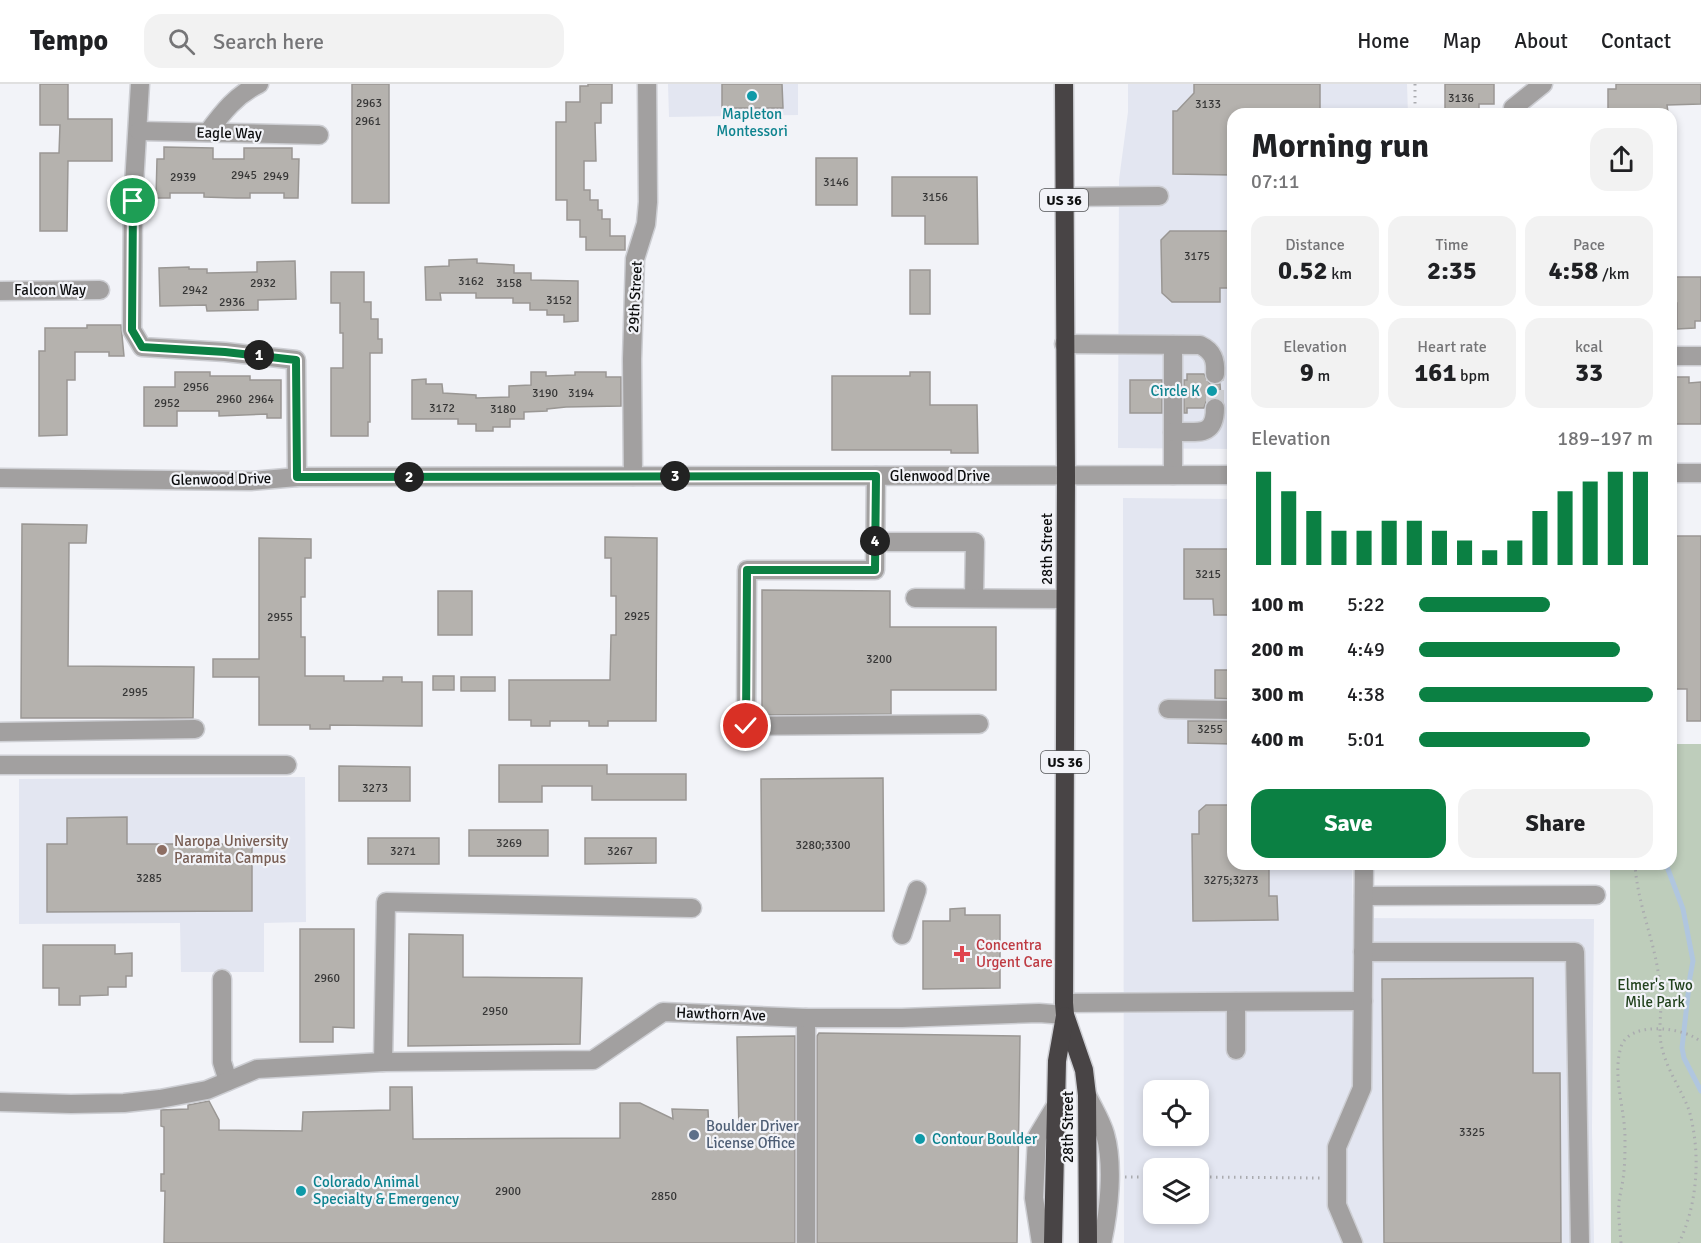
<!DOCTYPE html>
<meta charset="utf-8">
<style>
:root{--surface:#fff;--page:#f2f2f2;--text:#202124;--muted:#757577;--line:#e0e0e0;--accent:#0b8043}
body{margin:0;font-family:Signika,sans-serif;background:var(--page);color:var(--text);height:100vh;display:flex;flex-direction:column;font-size:22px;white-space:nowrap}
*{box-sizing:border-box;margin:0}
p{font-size:20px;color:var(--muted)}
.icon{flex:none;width:33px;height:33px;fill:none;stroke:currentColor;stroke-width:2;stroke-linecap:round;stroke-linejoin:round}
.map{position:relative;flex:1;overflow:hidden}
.side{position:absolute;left:1227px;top:24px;width:450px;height:762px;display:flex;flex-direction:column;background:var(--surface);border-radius:18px;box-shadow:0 3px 9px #0003}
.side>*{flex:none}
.fabs{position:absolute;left:1143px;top:996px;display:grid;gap:12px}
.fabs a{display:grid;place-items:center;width:66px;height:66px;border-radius:12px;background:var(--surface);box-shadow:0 3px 9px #0003;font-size:30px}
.pin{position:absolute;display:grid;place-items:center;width:51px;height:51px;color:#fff;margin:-26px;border:3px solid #fff;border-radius:50%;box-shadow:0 2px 6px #0007}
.km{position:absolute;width:30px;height:30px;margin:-15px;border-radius:50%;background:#222;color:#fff;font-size:16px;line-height:30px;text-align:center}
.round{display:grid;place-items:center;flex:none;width:63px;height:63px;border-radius:18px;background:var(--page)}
.head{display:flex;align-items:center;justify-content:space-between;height:102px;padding:0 24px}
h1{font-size:33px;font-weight:700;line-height:45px}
.stats{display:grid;grid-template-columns:repeat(3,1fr);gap:9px;height:102px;padding:6px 24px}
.stats div{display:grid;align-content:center;border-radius:15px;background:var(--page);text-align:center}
.stats b{font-size:26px;font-weight:700}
.stats small{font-size:16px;font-weight:400}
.stats p{font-size:16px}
.chart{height:168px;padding:12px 24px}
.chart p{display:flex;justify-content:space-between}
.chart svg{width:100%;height:108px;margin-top:6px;stroke:var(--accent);stroke-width:6}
.primary-button{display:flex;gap:12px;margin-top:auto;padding:12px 24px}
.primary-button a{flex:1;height:69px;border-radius:18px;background:var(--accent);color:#fff;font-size:24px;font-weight:700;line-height:69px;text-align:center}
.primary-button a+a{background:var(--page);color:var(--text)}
ul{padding:0 24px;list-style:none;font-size:20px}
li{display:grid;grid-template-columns:96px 72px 1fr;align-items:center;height:45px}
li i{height:15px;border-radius:8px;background:var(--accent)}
header{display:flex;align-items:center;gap:36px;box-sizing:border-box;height:84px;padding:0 30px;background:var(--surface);border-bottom:2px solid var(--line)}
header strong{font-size:28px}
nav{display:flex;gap:33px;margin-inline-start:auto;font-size:21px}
.search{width:420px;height:54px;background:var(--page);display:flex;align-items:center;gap:15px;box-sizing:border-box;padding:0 21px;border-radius:18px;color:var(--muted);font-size:22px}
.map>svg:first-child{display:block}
.built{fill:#e3e6f1;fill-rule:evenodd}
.green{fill:#becdbb}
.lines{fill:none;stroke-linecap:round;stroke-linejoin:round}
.stream{stroke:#b0c6df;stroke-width:5}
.building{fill:#b5b2ae;stroke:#9a9794;stroke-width:1.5}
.minor-tunnel{stroke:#d0d1d5;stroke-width:18;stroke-dasharray:18 9;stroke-linecap:butt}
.minor-casing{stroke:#cdced3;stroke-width:21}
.highway-casing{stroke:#cdced3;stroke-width:21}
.path{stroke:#aaabaf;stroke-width:3;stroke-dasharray:1.5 4.5;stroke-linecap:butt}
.minor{stroke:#a2a0a0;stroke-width:18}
.highway{stroke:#484445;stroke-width:18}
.route-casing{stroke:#fff;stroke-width:12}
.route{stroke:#0b8043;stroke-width:8}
.culture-dot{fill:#0f9aa8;stroke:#f2f3f8;stroke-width:2}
.education-dot{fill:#8d6e63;stroke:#f2f3f8;stroke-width:2}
.health-dot{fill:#e0444e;stroke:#f2f3f8;stroke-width:2}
.service-dot{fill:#5c6f8a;stroke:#f2f3f8;stroke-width:2}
.labels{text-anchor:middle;stroke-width:4.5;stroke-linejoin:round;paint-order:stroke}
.number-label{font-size:12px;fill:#373737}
.shield{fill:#f2f3f8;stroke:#525355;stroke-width:1.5}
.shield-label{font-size:14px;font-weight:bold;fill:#0d0e0f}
.culture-label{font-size:15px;fill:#0d838f;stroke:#f2f3f8;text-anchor:start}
.street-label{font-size:15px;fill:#0d0e0f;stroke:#f2f3f8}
.education-label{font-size:15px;fill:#785e54;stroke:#f2f3f8;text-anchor:start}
.health-label{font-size:15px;fill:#be3a42;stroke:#f2f3f8;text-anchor:start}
.park-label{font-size:15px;fill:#22421d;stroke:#f2f3f8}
.service-label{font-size:15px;fill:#4e5e75;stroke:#f2f3f8;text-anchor:start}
</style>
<header>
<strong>Tempo</strong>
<div class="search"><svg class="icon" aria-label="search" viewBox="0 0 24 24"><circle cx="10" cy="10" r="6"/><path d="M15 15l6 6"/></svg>Search here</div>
<nav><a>Home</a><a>Map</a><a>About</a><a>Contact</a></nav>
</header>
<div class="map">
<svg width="1701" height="1159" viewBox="0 0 1701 1159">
<rect width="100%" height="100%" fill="#f2f3f8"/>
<g class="built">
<path d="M 668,0 L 798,0 L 798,31 L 669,33 Z"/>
<path d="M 1128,0 L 1407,0 L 1408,30 L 1233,30 L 1233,365 L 1118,364 L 1119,96 L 1128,28 Z"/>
<path d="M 1123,414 L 1233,415 L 1233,780 L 1352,780 L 1353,834 L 1594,835 L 1592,1044 L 1594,1159 L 1124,1159 ZM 1154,1006 L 1198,1006 L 1198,1052 L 1154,1052 ZM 1154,1084 L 1198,1084 L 1198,1130 L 1154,1130 Z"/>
<path d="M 305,693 L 306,838 L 264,839 L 264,888 L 181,888 L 180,839 L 19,840 L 19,695 Z"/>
</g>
<path class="green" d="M 1671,660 L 1701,660 L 1701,1159 L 1611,1159 L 1610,780 L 1671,780 Z"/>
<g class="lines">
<path class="stream" d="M 1666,780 L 1683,825 L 1693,877 L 1690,893 L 1682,964 L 1684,974 L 1701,1007"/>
</g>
<g class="building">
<path d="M 40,0 L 68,0 L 68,35 L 112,35 L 112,77 L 68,77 L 67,147 L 40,147 L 40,69 L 59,69 L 60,41 L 40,41 Z"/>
<rect x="352" y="0" width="37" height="119"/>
<path d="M 588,0 L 612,0 L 612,19 L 601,19 L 601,39 L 595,39 L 596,77 L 584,77 L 584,106 L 590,106 L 590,116 L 598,116 L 598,126 L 602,126 L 602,135 L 610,135 L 610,152 L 625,152 L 625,166 L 586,166 L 586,153 L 580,153 L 580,136 L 567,136 L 567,116 L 556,116 L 556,38 L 566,38 L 566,18 L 580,18 L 580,2 L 588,2 Z"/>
<path d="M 722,0 L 782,0 L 783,24 L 722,24 Z"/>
<path d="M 1194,0 L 1320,0 L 1320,30 L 1233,30 L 1233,91 L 1173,90 L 1173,27 L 1177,27 L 1194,9 Z"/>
<path d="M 1445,0 L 1494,0 L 1494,20 L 1479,20 L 1479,30 L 1452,30 L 1452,27 L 1445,27 Z"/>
<path d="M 1616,0 L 1701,0 L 1701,20 L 1667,21 L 1668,28 L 1608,30 L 1608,5 L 1616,5 Z"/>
<path d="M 164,63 L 213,64 L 213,75 L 244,75 L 244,64 L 292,64 L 292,75 L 299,75 L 298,114 L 284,114 L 284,109 L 250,109 L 250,114 L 236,114 L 204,113 L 204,109 L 170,109 L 170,114 L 156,114 L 157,75 L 164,75 Z"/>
<rect x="816" y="74" width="41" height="47"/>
<path d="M 892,93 L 977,93 L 978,160 L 925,160 L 925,132 L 892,132 Z"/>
<path d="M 1170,147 L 1233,147 L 1233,204 L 1220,204 L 1220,218 L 1172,218 L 1162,209 L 1161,156 Z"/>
<path d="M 477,175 L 477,179 L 514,181 L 514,189 L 531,189 L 531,196 L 578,197 L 578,237 L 564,238 L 564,231 L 547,231 L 547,226 L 530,226 L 530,219 L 513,219 L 513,214 L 476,214 L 476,209 L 440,209 L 441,216 L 426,216 L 425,183 L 449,182 L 449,176 Z"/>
<path d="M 295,177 L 296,215 L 258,216 L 258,226 L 207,227 L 206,221 L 160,222 L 159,184 L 189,183 L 189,185 L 207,185 L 207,189 L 257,188 L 257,178 Z"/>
<rect x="910" y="186" width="20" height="44"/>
<path d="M 331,188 L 364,188 L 364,218 L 371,218 L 371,235 L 378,235 L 378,255 L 382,255 L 382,269 L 370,269 L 370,338 L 368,338 L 368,352 L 331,352 L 331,284 L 343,284 L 343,249 L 340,249 L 340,219 L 331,219 Z"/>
<path d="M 1671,193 L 1701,193 L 1701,237 L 1695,237 L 1695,244 L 1677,245 L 1677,219 L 1671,219 Z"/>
<path d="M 87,241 L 121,241 L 124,272 L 109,272 L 109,268 L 75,268 L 75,296 L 67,296 L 67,351 L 39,352 L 39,267 L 45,267 L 45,244 L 87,244 Z"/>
<path d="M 175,288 L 210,288 L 210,292 L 250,292 L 250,296 L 281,296 L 281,334 L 267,334 L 267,330 L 219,332 L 219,327 L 177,327 L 177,342 L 144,342 L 144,303 L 175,303 Z"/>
<path d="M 531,288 L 546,288 L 546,292 L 575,291 L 575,288 L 606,288 L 606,293 L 621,293 L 621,322 L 566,323 L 547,325 L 547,327 L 524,328 L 524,335 L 510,335 L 510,343 L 493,343 L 493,347 L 476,347 L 476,340 L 458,340 L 458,335 L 412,335 L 412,296 L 426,295 L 426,300 L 442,300 L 443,309 L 476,311 L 476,314 L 509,313 L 509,302 L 531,301 Z"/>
<path d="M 910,288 L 930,288 L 930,321 L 977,321 L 978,369 L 951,369 L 951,366 L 832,366 L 832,292 L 910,292 Z"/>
<path d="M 1187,290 L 1204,290 L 1210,300 L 1220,300 L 1221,314 L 1211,314 L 1206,318 L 1204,324 L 1187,324 L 1187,329 L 1184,329 L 1184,296 L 1187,296 Z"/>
<path d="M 1671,293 L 1689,293 L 1689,299 L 1701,298 L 1701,340 L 1671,340 Z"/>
<rect x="1130" y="296" width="32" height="33"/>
<path d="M 22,440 L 87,441 L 86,459 L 69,459 L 68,582 L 194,583 L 193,634 L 21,634 Z"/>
<path d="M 1671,452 L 1701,452 L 1701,637 L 1687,637 L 1687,605 L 1671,605 Z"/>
<path d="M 605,453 L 657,454 L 656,637 L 608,637 L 608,642 L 589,642 L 589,637 L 550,637 L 550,642 L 531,642 L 531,636 L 509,636 L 509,596 L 610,596 L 611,551 L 616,551 L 616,512 L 611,512 L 611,474 L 605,474 Z"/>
<path d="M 259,454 L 311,455 L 311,474 L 305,474 L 305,513 L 301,513 L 301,553 L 305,553 L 305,592 L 344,592 L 344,597 L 383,597 L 383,593 L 402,593 L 402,598 L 422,598 L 422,642 L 330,641 L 330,645 L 310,645 L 310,641 L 259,641 L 259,593 L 213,593 L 213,575 L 259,575 Z"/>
<path d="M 1184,465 L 1233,465 L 1233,531 L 1214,531 L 1213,515 L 1184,515 Z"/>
<path d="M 762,506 L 890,507 L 890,543 L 996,543 L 996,606 L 891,606 L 891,630 L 762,631 Z"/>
<rect x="438" y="507" width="34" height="44"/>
<path d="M 1215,586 L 1233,586 L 1233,615 L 1215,614 Z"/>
<rect x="433" y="592" width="21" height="14"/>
<rect x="461" y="593" width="34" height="14"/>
<path d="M 1188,637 L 1233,637 L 1233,660 L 1188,659 Z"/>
<path d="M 499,681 L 607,681 L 607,690 L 686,690 L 686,716 L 592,716 L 592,702 L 542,702 L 542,718 L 499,718 Z"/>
<path d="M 339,682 L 410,683 L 410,717 L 339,717 Z"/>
<path d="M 883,694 L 884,827 L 762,827 L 761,695 Z"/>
<path d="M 1206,721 L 1229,721 L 1229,727 L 1233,727 L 1233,780 L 1269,780 L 1269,812 L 1277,812 L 1278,836 L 1193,837 L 1192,750 L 1199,750 L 1199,727 Z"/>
<path d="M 127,733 L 127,760 L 252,760 L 252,827 L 47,828 L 47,760 L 67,760 L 67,734 Z"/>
<rect x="469" y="746" width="79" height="26"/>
<rect x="368" y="754" width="71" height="26"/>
<path d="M 585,754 L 656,754 L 656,779 L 585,780 Z"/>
<path d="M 965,824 L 965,831 L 1000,831 L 1000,904 L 923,905 L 923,837 L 950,837 L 950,825 Z"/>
<path d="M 300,845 L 354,845 L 354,944 L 333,943 L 333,958 L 300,958 Z"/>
<path d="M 409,850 L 463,851 L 463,893 L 582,894 L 580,960 L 408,962 Z"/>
<path d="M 43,861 L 115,861 L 115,870 L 132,869 L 132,892 L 126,892 L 126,903 L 108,903 L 108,911 L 80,912 L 80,921 L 59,921 L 59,904 L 43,904 Z"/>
<path d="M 1533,894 L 1533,989 L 1560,989 L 1561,1159 L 1384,1159 L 1382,895 Z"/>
<path d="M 819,949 L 1020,952 L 1017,1159 L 817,1159 L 817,952 Z"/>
<path d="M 795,952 L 795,1159 L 164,1159 L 165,1107 L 161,1107 L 161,1090 L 164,1090 L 164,1043 L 161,1042 L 161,1026 L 188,1025 L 188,1021 L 209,1017 L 219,1036 L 219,1046 L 302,1047 L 303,1028 L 390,1026 L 390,1003 L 412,1003 L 413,1055 L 620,1054 L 620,1019 L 640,1019 L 673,1035 L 672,1025 L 708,1026 L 709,1046 L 739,1048 L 737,953 Z"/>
</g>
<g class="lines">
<path class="minor-tunnel" d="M 1215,324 L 1215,290"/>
<defs>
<g id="minor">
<path d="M 140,0 L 133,117 L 132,246 L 142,263 L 225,268 L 296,276 L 297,393"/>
<path d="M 1513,30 L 1513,24 L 1543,0"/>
<path d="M 139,47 L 319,51"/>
<path d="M 208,48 C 223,28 236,11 259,0"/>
<path d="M 1064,113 L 1159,112"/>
<path d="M 0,207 L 100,206"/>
<path d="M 1064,260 L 1200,261 C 1213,267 1216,276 1215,290"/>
<path d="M 1173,261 L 1173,391"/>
<path d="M 1671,272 L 1701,272"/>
<path d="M 1173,348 C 1197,347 1215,354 1215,324"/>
<path d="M 1671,389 L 1701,389"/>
<path d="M 633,392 L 632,275 L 635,175 L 646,140 L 648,118 L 647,0"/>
<path d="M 876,392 L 875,486 L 747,486 L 746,642 L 979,640"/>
<path d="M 0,394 L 251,397 L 297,393 L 1233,391"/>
<path d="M 875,458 L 975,458 L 974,514"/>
<path d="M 915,514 L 1065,515"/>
<path d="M 1168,625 L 1233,626"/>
<path d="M 0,648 L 195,645"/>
<path d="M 0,681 L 287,681"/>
<path d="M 1364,812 L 1596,811"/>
<path d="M 902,851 L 917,806"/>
<path d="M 1363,868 L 1575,868 L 1580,1159"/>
<path d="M 222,895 L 222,978 L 228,997"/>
<path d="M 1236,918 L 1236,966"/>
<path d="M 1064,919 L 1363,917"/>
<path d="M 806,934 L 806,1159"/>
<path d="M 383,978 L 386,818 L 692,824"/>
<path d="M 1087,1011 C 1093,1024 1101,1036 1105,1050 C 1114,1081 1109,1127 1102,1159"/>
<path d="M 0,1018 L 71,1020 L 124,1019 L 160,1015 L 207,1006 L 257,985 L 383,978 L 593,976 L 663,928 L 806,934 L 902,934 L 1039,929 L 1065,931"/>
<path d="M 1041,1159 L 1034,1114 L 1037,1053 L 1055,1023"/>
<path d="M 1353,1159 L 1337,1121 L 1337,1063 L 1362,1004 L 1364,780"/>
</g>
<g id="highway">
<path d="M 1064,0 L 1066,392 L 1064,919 L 1065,931 L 1084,986 L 1087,1011 L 1088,1159"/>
<path d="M 1053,1159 L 1057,977 L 1065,932"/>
</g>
</defs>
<use href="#minor" class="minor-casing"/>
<use href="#highway" class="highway-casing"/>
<g class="path">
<path d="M 1415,0 L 1415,30"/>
<path d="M 1635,780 C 1637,817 1652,850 1658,887 C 1660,897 1660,908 1661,918 C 1661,933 1658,949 1662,964 C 1667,986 1681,1005 1689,1026 C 1701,1069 1698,1119 1679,1159"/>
<path d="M 1125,1093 L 1154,1093"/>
<path d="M 1198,1093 L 1320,1094"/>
<path d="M 1621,1159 C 1620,1145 1618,1132 1619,1118 C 1620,1110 1622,1103 1623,1095 C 1625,1082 1625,1068 1625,1054 C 1625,1025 1612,992 1621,963 C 1629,936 1685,943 1701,958"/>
</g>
<use href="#minor" class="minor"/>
<use href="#highway" class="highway"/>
</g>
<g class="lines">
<defs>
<path id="route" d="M 133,117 L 132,246 L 142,263 L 225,268 L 296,276 L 297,393 L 876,392 L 875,486 L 747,486 L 746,642"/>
</defs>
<use href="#route" class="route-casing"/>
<use href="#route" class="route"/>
</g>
<g class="culture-dot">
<circle cx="752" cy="12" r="6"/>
<circle cx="1212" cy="307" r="6"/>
<circle cx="920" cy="1055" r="6"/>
<circle cx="301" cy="1107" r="6"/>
</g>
<circle class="education-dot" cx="162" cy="766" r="6"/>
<path class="health-dot" d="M959 861h6v6h6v6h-6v6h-6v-6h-6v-6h6z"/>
<circle class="service-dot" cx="694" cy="1051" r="6"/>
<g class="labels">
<g class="number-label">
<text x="1461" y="18">3136</text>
<text x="369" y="23">2963</text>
<text x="1208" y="24">3133</text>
<text x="368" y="41">2961</text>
<text x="244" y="95">2945</text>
<text x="276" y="96">2949</text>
<text x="183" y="97">2939</text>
<text x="836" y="102">3146</text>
<text x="935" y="117">3156</text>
<text x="1197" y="176">3175</text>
<text x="471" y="201">3162</text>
<text x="263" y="203">2932</text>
<text x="509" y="203">3158</text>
<text x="195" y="210">2942</text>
<text x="559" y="220">3152</text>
<text x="232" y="222">2936</text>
<text x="196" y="307">2956</text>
<text x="545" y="313">3190</text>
<text x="581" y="313">3194</text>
<text x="229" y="319">2960</text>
<text x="261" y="319">2964</text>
<text x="167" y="323">2952</text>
<text x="442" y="328">3172</text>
<text x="503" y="329">3180</text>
<text x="1208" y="494">3215</text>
<text x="637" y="536">2925</text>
<text x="280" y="537">2955</text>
<text x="879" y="579">3200</text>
<text x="135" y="612">2995</text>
<text x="1210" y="649">3255</text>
<text x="375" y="708">3273</text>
<text x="509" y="763">3269</text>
<text x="823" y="765">3280;3300</text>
<text x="403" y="771">3271</text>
<text x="620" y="771">3267</text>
<text x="149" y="798">3285</text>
<text x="1231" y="800">3275;3273</text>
<text x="327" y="898">2960</text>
<text x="495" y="931">2950</text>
<text x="1472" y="1052">3325</text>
<text x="508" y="1111">2900</text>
<text x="664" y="1116">2850</text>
</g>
<g class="shield">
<rect x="1040" y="105" width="48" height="22" rx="4.5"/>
<rect x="1041" y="667" width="48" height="22" rx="4.5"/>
</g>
<g class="shield-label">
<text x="1064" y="121">US 36</text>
<text x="1065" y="683">US 36</text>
</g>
<g class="culture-label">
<text x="752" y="35" text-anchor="middle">Mapleton<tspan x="752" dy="17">Montessori</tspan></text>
<text x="1200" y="312" text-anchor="end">Circle K</text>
<text x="932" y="1060">Contour Boulder</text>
<text x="313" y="1103">Colorado Animal<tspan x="313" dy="17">Specialty &amp; Emergency</tspan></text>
</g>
<g class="street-label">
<text transform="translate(229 49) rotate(1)" y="5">Eagle Way</text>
<text x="50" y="211">Falcon Way</text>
<text transform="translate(635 213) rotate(-87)" y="5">29th Street</text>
<text x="940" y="397">Glenwood Drive</text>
<text transform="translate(221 395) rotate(-1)" y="5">Glenwood Drive</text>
<text transform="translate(1047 465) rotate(-90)" y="5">28th Street</text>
<text transform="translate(721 930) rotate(2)" y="5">Hawthorn Ave</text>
<text transform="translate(1068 1043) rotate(-90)" y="5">28th Street</text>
</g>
<g class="education-label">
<text x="174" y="762">Naropa University<tspan x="174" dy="17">Paramita Campus</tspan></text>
</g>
<g class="health-label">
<text x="976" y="866">Concentra<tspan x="976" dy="17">Urgent Care</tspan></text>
</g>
<g class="park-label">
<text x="1655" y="906">Elmer's Two<tspan x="1655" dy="17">Mile Park</tspan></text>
</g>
<g class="service-label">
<text x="706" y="1047">Boulder Driver<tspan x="706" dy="17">License Office</tspan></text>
</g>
</g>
</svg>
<div class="fabs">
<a><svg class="icon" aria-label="locate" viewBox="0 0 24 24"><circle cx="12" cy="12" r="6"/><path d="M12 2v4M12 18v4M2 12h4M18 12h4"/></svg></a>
<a><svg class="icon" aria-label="layers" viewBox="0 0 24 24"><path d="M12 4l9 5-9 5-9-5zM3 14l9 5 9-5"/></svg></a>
</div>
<div class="pin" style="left:133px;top:117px;background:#1e9e55"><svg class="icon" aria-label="arrive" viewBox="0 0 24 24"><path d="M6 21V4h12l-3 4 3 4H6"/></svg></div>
<div class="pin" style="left:746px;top:642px;background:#d93025"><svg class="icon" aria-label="check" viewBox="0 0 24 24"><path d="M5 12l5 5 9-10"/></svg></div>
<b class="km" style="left:259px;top:271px">1</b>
<b class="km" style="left:409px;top:393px">2</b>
<b class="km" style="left:675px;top:392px">3</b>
<b class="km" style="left:875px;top:457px">4</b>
<section class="side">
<div class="head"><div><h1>Morning run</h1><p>07:11</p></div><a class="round"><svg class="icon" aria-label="share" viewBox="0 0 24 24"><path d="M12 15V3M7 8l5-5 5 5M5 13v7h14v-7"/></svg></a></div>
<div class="stats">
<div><p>Distance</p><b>0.52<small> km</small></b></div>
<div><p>Time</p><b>2:35</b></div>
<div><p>Pace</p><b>4:58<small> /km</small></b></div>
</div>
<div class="stats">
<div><p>Elevation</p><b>9<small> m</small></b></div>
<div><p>Heart rate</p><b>161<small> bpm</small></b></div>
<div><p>kcal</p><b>33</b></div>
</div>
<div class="chart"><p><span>Elevation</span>189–197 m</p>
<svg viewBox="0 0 160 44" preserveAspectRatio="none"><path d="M5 44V6M15 44V14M25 44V22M35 44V30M45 44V30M55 44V26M65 44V26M75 44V30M85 44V34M95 44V38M105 44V34M115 44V22M125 44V14M135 44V10M145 44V6M155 44V6"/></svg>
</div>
<ul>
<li><b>100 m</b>5:22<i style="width:56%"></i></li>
<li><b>200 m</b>4:49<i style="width:86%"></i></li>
<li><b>300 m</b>4:38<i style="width:100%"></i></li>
<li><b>400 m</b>5:01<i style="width:73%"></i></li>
</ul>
<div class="primary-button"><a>Save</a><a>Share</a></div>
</section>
</div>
